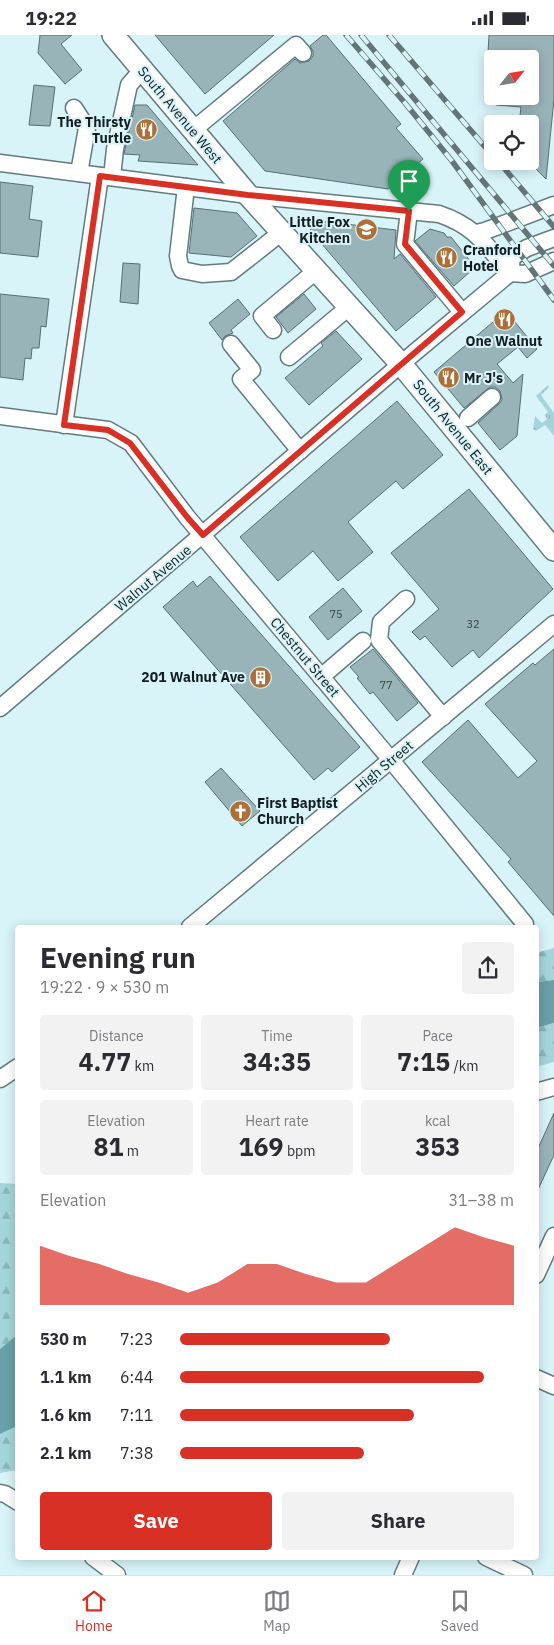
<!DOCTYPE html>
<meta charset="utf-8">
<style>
:root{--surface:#fff;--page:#f2f2f3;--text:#2b2b33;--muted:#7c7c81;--line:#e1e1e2;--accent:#d93025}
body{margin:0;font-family:"IBM Plex Sans",sans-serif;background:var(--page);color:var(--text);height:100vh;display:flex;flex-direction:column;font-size:19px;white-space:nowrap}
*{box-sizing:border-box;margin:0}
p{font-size:16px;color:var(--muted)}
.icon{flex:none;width:28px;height:28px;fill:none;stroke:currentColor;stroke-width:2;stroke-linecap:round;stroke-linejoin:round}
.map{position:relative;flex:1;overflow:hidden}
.sheet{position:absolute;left:15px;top:890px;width:524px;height:635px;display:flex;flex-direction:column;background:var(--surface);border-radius:5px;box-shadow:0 2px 12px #0003}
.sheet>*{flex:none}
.needle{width:32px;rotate:60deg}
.buttons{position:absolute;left:484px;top:15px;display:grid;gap:10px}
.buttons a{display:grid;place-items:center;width:55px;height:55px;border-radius:5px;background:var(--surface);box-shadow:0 2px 12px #0003;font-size:25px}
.pin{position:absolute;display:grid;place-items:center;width:42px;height:42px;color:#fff;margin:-51px -21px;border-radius:50% 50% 50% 0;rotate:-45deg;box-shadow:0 0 5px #0007}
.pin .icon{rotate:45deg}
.round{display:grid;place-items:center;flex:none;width:52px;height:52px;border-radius:5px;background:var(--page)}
.summary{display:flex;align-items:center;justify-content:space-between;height:85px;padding:0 25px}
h1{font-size:28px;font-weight:700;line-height:38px}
.figures{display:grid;grid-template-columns:repeat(3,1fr);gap:8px;height:85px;padding:5px 25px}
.figures div{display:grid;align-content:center;border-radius:5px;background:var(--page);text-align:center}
.figures b{font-size:25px;font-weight:700}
.figures small{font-size:14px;font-weight:400}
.figures p{font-size:14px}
.chart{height:140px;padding:10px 25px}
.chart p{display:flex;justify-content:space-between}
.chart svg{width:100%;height:90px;margin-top:5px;fill:var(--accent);opacity:.7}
.primary-button{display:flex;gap:10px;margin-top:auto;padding:10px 25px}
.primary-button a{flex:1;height:58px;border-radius:5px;background:var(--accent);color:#fff;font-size:20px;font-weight:700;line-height:58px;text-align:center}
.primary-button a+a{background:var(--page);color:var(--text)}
ul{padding:0 25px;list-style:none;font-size:16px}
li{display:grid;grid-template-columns:80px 60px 1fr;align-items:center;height:38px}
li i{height:12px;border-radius:6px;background:var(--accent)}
.status{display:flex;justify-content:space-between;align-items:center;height:35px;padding:0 25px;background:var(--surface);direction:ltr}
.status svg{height:14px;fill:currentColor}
.menu{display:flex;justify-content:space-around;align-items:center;height:70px;border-top:1px solid var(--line);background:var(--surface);font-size:14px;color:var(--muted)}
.menu a{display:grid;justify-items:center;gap:2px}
.menu .current{color:var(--accent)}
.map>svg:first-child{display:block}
.grass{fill:url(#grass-tufts)}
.forest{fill:url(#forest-firs)}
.water{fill:#6aa0a9}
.building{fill:#99b4b9;stroke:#566f73}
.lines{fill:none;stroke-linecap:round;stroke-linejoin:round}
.minor-casing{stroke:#617b7f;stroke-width:19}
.major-casing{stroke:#617b7f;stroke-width:24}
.minor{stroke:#fff;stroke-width:16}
.major{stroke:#fff;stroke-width:21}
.rail-casing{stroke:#647578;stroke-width:5.5}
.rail{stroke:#d8f4f9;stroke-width:4;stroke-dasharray:11;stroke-linecap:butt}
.route-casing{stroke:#fff;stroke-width:10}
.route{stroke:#d93025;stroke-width:6}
.labels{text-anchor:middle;stroke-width:4;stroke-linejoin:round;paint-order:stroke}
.number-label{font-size:11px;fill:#344346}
.street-label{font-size:14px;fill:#131d1f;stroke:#d8f4f9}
.poi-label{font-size:14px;font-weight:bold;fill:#131d1f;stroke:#d8f4f9;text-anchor:end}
</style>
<div class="status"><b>19:22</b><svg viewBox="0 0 49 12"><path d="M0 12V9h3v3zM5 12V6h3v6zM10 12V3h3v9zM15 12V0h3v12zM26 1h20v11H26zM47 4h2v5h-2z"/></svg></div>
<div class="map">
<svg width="554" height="1540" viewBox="0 0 554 1540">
<defs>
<pattern id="grass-tufts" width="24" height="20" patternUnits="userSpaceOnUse" patternTransform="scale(1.25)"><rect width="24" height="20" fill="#a5d5dc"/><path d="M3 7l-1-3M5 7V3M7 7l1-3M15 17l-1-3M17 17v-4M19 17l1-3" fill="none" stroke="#8db6bc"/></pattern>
<pattern id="forest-firs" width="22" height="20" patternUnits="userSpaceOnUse" patternTransform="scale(1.25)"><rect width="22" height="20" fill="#a5d5dc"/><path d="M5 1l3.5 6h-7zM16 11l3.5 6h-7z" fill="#8db6bc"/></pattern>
</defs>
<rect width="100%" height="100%" fill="#d8f4f9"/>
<path class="grass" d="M 548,350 L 549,352 L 541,360 L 554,378 L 554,401 L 545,390 L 536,396 L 533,394 L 535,381 L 542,388 L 547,384 L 545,380 L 548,377 L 536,361 Z"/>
<g class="forest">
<path d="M 554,913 L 554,945 L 536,947 L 536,918 Z"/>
<path d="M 554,988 L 554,1027 L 536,1032 L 536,993 Z"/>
<path d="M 0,1148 L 17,1149 L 18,1300 L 0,1314 Z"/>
<path d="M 17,1391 L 17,1435 L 0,1438 L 0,1399 Z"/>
</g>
<g class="water">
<path d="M 554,945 L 554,988 L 536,993 L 536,947 Z"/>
<path d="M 17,1300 L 17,1391 L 0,1399 L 0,1314 Z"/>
</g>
<g class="building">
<path d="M 40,0 L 72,0 L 61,9 L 82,35 L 65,49 L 38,18 Z"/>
<path d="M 155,0 L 274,0 L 205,59 Z"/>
<path d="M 323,0 L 326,0 L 401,89 L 396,93 L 423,124 L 388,154 L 265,136 L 223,86 L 295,24 L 300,28 L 309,26 L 313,21 L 313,16 L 310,11 Z"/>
<path d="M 489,0 L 554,0 L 554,64 L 546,144 L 530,128 L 530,89 L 519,89 L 521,72 L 496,70 L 496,61 L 530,61 L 530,24 L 513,24 L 513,21 L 488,18 Z"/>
<path d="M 34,50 L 55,52 L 50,91 L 29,90 Z"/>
<path d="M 135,70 L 147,70 L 198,130 L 138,126 L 140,120 L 124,119 Z"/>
<path d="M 0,147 L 33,151 L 29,184 L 42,186 L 38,222 L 0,218 Z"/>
<path d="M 194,173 L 237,178 L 257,201 L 231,222 L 189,218 Z"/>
<path d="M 320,186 L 396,195 L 394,224 L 400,219 L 436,262 L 396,296 L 310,195 Z"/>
<path d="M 430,194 L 444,198 L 447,202 L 451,202 L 471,227 L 468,231 L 472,235 L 454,251 L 415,206 Z"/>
<path d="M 123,228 L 140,229 L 138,269 L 120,267 Z"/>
<path d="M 0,259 L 49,264 L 46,292 L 41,291 L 39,313 L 32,313 L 31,324 L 25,323 L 23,345 L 0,342 Z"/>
<path d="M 304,259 L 316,274 L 288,298 L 276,282 Z"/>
<path d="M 238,264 L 250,279 L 231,295 L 233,298 L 225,301 L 222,305 L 209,288 Z"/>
<path d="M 506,276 L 537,314 L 527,323 L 518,312 L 497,329 L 513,348 L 523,339 L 517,401 L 500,415 L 478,388 L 499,369 L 502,365 L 500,356 L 495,352 L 490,352 L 464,373 L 434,337 Z"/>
<path d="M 336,296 L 362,324 L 309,370 L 285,343 L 323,311 L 321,308 Z"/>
<path d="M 397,366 L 443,420 L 403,454 L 396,446 L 348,487 L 373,517 L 338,546 L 313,516 L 278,546 L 240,502 Z"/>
<path d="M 469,454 L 553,554 L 479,623 L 473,615 L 452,632 L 425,601 L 420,605 L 412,597 L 439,574 L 391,518 Z"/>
<path d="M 210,541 L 360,712 L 332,737 L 328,733 L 314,745 L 163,572 L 193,546 L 197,552 Z"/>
<path d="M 343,553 L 362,576 L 328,605 L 309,582 Z"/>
<path d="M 373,614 L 418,668 L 397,686 L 373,657 L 370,659 L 357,643 L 359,642 L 350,632 Z"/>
<path d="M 554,614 L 554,881 L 508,827 L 511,824 L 422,727 L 468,685 L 518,743 L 537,726 L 485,669 L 533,628 L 535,630 Z"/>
<path d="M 221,733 L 260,776 L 242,791 L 205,747 Z"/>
<path d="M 554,1078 L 554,1120 L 536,1159 L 536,1118 Z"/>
</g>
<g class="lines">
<defs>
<g id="minor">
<path d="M 74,73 L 87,93 L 79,138"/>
<path d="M 193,95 L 296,10 L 303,18"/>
<path d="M 0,128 L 248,160 L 439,179 C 475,191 486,210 510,238"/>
<path d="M 112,142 L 115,114 L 129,50 L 142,35"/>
<path d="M 186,152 L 178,221 L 180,231 L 182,235 L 202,239 L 231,237 L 282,197"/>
<path d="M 409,176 L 405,209 L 462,277"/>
<path d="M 476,198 L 485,196 L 554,170"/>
<path d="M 510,238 L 512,222 L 527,213 L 554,203"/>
<path d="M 510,238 L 525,239 L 554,226"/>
<path d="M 273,295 L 262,281 L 317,235"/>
<path d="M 231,309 L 252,335 L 241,344 L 300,416"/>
<path d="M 289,322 L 349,272"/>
<path d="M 0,381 L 108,395 L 131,408 L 187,482 L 391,725 L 525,889"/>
<path d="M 468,383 L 492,362"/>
<path d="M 64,390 L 100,141"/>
<path d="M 406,564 L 381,587 L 379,605 L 443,682"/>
<path d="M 321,642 L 363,606"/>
<path d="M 0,673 L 414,318 L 510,238"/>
<path d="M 190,892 L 554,589"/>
<path d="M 0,1044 L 18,1032"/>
<path d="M 536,1057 L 554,1052"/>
<path d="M 536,1240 L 554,1201"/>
<path d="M 536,1343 L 554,1351"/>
<path d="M 0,1458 L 5,1459 L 18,1467"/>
<path d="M 93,1522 L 117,1540"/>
<path d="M 486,1522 L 524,1540"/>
<path d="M 403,1540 L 411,1522"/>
</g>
<path id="major" d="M 113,0 L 248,160 L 401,329 L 554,515"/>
</defs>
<use href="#minor" class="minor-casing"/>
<use href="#major" class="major-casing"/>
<use href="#minor" class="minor"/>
<use href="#major" class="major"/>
<defs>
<g id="rail">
<path d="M 346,0 L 405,68 L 452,126 L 554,265"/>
<path d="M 361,0 L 554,231"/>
<path d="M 389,0 L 492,120"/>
<path d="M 498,126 L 554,192"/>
</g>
</defs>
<use href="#rail" class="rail-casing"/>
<use href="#rail" class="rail"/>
</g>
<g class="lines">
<defs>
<path id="route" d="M 100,141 L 248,160 L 409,176 L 405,209 L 462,277 L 203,500 L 187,482 L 130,408 L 108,395 L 64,390 Z"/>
</defs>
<use href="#route" class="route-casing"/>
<use href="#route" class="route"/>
</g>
<defs>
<symbol id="restaurant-disc" viewBox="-11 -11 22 22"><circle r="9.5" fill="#ae6e37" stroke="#d8f4f9"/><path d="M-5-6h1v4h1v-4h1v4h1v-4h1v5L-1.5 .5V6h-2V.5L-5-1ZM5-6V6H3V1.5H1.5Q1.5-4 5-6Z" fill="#fff"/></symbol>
<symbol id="school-disc" viewBox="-11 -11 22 22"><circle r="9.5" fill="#ae6e37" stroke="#d8f4f9"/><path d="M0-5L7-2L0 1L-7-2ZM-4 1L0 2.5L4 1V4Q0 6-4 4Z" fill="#fff"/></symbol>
<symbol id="building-disc" viewBox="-11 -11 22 22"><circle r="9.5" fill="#ae6e37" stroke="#d8f4f9"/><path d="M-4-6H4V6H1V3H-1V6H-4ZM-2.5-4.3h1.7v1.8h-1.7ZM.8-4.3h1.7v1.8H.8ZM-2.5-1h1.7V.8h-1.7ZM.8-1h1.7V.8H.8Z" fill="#fff"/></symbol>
<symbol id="church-disc" viewBox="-11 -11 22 22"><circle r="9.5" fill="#ae6e37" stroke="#d8f4f9"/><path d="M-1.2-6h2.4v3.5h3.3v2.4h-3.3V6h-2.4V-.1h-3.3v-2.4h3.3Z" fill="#fff"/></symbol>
</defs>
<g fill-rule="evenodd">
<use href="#restaurant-disc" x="134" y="82" width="25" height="25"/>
<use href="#school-disc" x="354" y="182" width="25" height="25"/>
<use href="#restaurant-disc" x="434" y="210" width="25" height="25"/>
<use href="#restaurant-disc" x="492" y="272" width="25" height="25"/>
<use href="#restaurant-disc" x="436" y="330" width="25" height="25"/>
<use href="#building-disc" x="248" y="630" width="25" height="25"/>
<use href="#church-disc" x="228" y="764" width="25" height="25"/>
</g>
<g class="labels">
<g class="number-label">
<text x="336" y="583">75</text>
<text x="473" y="593">32</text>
<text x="386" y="654">77</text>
</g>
<g class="street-label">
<text transform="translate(180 80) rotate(50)" y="5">South Avenue West</text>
<text transform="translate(453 392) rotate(51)" y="5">South Avenue East</text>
<text transform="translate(153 543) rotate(-40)" y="5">Walnut Avenue</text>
<text transform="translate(305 622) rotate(50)" y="5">Chestnut Street</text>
<text transform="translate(384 731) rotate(-40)" y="5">High Street</text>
</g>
<g class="poi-label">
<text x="131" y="92">The Thirsty<tspan x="131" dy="16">Turtle</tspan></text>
<text x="350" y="192">Little Fox<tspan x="350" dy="16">Kitchen</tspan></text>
<text x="463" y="220" text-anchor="start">Cranford<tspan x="463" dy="16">Hotel</tspan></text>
<text x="504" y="311" text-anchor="middle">One Walnut</text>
<text x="464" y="348" text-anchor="start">Mr J's</text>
<text x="245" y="647">201 Walnut Ave</text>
<text x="257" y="773" text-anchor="start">First Baptist<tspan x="257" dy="16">Church</tspan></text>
</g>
</g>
</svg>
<div class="buttons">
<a><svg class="needle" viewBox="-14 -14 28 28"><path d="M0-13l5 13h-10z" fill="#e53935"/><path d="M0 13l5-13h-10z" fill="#7c7c81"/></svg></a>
<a><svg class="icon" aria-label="locate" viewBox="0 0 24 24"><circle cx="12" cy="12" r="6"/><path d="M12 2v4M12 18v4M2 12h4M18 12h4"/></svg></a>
</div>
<div class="pin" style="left:409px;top:176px;background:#1e9e55"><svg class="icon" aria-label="arrive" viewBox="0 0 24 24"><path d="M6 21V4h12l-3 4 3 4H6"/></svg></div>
<section class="sheet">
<div class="summary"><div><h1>Evening run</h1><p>19:22 · 9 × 530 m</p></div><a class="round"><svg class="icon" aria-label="share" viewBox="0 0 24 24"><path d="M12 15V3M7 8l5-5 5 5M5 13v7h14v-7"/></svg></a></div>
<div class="figures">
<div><p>Distance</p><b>4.77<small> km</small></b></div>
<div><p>Time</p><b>34:35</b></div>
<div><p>Pace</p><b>7:15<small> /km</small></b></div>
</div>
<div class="figures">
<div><p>Elevation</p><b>81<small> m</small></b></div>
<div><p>Heart rate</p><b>169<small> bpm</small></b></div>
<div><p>kcal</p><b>353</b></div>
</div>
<div class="chart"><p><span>Elevation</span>31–38 m</p>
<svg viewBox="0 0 160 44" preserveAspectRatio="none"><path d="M0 44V15L10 20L20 24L30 29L40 33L50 38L60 33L70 24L80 24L90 29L100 33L110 33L120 24L130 15L140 6L150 11L160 15V44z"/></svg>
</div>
<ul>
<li><b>530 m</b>7:23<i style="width:63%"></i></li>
<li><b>1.1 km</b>6:44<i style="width:91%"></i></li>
<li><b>1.6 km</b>7:11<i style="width:70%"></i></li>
<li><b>2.1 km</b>7:38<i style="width:55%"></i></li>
</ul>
<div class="primary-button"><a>Save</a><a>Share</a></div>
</section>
</div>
<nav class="menu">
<a class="current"><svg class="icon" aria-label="home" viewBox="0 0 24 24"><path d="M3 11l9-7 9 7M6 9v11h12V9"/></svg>Home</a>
<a><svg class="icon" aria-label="map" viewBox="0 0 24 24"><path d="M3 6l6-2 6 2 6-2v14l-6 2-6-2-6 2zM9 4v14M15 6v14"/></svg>Map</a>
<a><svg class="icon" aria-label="saved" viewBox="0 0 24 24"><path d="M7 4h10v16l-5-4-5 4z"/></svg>Saved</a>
</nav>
